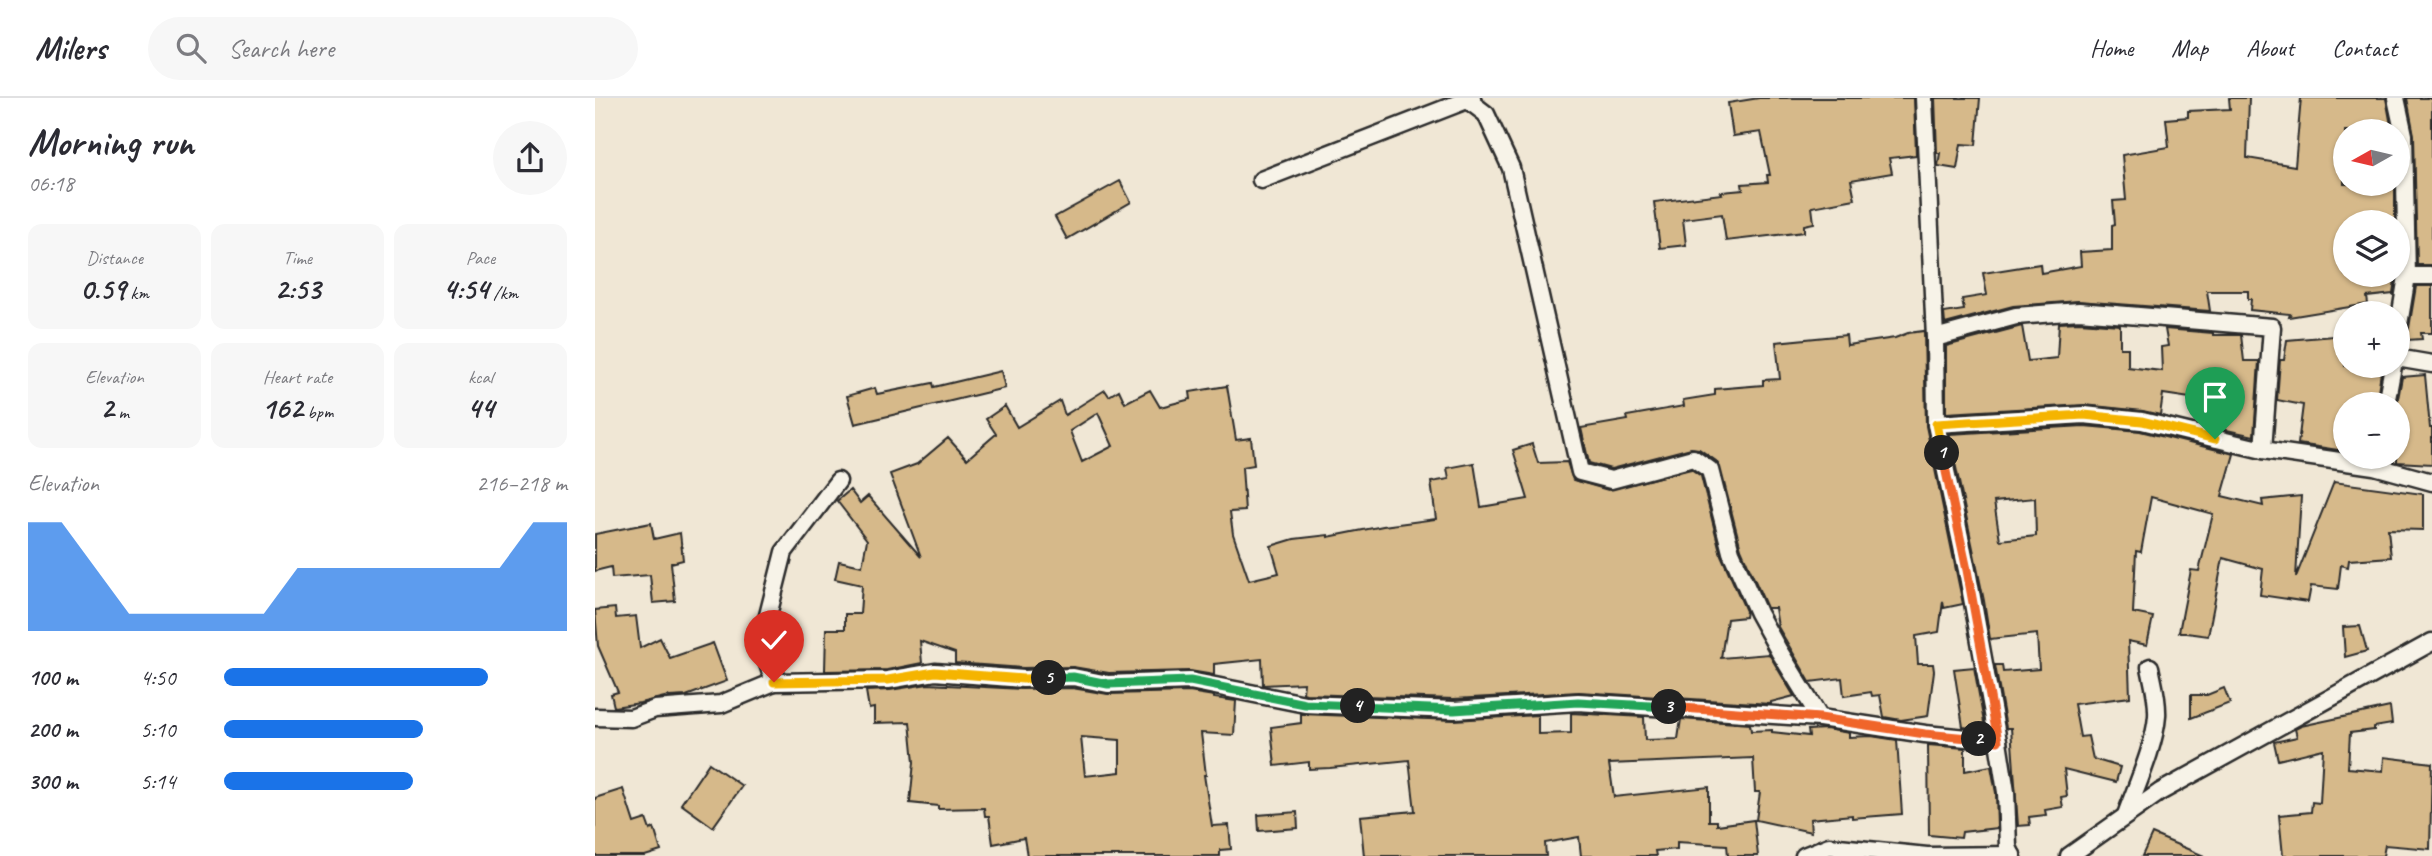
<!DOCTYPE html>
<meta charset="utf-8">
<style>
:root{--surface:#fff;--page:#f7f7f7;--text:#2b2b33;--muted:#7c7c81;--line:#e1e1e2;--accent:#1a73e8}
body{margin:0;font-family:Caveat,sans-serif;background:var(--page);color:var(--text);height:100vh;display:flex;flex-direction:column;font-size:26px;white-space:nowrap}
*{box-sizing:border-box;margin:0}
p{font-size:23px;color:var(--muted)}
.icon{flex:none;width:38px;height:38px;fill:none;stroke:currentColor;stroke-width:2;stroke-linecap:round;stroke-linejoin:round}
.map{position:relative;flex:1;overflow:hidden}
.sheet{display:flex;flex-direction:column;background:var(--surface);width:595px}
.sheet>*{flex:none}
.needle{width:46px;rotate:262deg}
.tools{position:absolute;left:1738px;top:21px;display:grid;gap:14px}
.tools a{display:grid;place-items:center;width:77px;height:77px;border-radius:50%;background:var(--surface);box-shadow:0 2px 5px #0004;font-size:35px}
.pin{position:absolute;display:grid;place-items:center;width:60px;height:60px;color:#fff;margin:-72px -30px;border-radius:50% 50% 50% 0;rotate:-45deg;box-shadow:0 0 7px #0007}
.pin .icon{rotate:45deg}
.km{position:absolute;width:35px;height:35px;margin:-18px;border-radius:50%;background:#222;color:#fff;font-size:19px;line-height:35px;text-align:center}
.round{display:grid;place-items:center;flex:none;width:74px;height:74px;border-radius:37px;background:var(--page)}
.head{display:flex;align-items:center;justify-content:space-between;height:119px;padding:0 28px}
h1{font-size:38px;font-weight:800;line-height:52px}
.stats{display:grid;grid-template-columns:repeat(3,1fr);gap:10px;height:119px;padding:7px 28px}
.stats div{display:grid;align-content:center;border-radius:14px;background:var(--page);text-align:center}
.stats b{font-size:30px;font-weight:800}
.stats small{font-size:19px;font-weight:400}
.stats p{font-size:19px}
.chart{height:196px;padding:14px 28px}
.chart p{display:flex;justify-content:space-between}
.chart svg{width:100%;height:126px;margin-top:7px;fill:var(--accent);opacity:.7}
ul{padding:0 28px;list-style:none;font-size:23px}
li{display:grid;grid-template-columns:112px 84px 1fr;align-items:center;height:52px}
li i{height:18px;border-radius:9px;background:var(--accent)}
header{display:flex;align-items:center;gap:42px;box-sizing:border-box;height:98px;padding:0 35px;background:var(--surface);border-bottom:2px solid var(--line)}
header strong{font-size:33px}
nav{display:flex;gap:38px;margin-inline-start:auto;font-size:24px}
.search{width:490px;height:63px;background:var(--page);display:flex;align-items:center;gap:18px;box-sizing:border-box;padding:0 24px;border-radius:38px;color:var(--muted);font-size:26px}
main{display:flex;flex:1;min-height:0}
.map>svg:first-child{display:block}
.building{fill:#d6b98a;stroke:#2b2b2b;stroke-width:2;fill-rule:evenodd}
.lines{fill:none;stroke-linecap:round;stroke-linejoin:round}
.street-casing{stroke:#2b2b2b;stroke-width:21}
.street{stroke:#f7f3e8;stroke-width:16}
.split-1-casing{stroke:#fff;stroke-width:14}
.split-2-casing{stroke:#fff;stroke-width:14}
.split-3-casing{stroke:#fff;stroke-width:14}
.split-4-casing{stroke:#fff;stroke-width:14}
.split-5-casing{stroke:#fff;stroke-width:14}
.split-6-casing{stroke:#fff;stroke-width:14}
.split-1{stroke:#f5b400;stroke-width:9}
.split-2{stroke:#f0652b;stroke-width:9}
.split-3{stroke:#f0652b;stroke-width:9}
.split-4{stroke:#22a559;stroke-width:9}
.split-5{stroke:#22a559;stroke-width:9}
.split-6{stroke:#f5b400;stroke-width:9}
</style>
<header>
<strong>Milers</strong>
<div class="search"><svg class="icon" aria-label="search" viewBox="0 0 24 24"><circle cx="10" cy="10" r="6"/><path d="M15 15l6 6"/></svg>Search here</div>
<nav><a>Home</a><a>Map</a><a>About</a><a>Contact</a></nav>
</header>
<main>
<section class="sheet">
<div class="head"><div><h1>Morning run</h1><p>06:18</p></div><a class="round"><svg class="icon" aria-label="share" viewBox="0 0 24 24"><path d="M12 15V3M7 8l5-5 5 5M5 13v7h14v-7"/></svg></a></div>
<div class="stats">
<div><p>Distance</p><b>0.59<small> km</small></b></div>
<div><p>Time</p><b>2:53</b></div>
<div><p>Pace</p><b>4:54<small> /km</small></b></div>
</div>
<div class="stats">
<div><p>Elevation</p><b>2<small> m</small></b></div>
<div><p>Heart rate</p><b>162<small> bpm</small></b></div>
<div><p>kcal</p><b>44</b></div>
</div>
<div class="chart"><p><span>Elevation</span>216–218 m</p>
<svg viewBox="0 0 160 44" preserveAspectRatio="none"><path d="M0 44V6L10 6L20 22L30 38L40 38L50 38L60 38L70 38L80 22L90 22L100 22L110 22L120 22L130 22L140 22L150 6L160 6V44z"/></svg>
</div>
<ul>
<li><b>100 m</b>4:50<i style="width:77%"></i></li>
<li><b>200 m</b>5:10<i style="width:58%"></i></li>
<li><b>300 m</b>5:14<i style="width:55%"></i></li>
</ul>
</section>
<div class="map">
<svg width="1837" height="758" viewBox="0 0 1837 758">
<rect width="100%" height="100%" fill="#f0e7d5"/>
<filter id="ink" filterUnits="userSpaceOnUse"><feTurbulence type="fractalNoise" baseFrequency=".0143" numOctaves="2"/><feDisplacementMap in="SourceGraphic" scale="14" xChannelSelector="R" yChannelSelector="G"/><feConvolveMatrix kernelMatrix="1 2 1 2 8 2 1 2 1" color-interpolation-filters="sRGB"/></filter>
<g filter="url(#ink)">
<g class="building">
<path d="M 1164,0 L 1319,0 L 1321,57 L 1294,60 L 1297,75 L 1256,82 L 1260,101 L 1217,109 L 1219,125 L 1209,127 L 1209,134 L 1131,143 L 1127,116 L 1088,121 L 1091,147 L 1065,150 L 1059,104 L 1127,96 L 1126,94 L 1148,92 L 1147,86 L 1173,84 L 1172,77 L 1175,77 L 1166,34 L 1138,38 L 1133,5 Z"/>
<path d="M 1340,0 L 1385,0 L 1381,47 L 1366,46 L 1362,71 L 1343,68 L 1345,55 L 1342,55 Z"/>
<path d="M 1634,0 L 1654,0 L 1652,60 L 1700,68 L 1706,0 L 1791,0 L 1797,33 L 1750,33 L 1749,86 L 1800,86 L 1800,124 L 1750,124 L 1750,177 L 1801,177 L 1798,196 L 1772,199 L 1773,206 L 1694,219 L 1695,216 L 1655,212 L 1656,201 L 1653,201 L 1653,193 L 1612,193 L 1615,213 L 1483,203 L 1418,208 L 1350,226 L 1349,215 L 1369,212 L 1367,201 L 1392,197 L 1388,175 L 1445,166 L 1446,175 L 1486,168 L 1485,154 L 1517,152 L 1517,127 L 1520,126 L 1518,103 L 1531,102 L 1527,57 L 1574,49 L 1571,21 L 1593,19 L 1593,13 L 1635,11 Z"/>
<path d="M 1812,0 L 1837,0 L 1837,167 L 1822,167 L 1819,37 Z"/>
<path d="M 525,83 L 536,104 L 472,141 L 460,119 Z"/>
<path d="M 1821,188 L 1837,188 L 1837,235 L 1826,235 L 1827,241 L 1812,242 Z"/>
<path d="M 1484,224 L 1525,227 L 1525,250 L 1533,250 L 1533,269 L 1567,273 L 1566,249 L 1573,248 L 1570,231 L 1618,235 L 1618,237 L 1646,237 L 1649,263 L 1664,263 L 1659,338 L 1604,326 L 1602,301 L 1568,296 L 1565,317 L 1548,313 L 1489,307 L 1351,315 L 1351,248 L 1427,228 L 1433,263 L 1462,260 L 1464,225 Z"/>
<path d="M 1329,233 L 1331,328 L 1368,506 L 1349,510 L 1348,503 L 1344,534 L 1321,538 L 1323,566 L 1338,566 L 1339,573 L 1333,618 L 1306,622 L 1289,619 L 1285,597 L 1277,598 L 1276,594 L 1249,598 L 1247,580 L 1215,584 L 1183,529 L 1180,510 L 1172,510 L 1146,451 L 1125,369 L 1121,363 L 1104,351 L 1096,350 L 1016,371 L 994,365 L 986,330 L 1033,322 L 1032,318 L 1089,308 L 1088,302 L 1120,297 L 1120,291 L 1168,287 L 1168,282 L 1185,281 L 1181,244 L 1251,237 L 1252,247 L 1300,240 L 1313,235 Z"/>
<path d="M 1750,237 L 1750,268 L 1787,268 L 1781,306 L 1750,306 L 1750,353 L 1703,346 L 1708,307 L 1682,302 L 1685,262 L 1689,262 L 1692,242 Z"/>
<path d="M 406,273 L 410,290 L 260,326 L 252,298 L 280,290 L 282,296 L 338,285 L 339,289 Z"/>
<path d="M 1830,277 L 1835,330 L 1837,330 L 1837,366 L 1802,364 L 1802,306 L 1807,279 Z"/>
<path d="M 632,288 L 641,342 L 656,340 L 659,367 L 647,369 L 650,413 L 635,414 L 638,436 L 654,482 L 684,475 L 676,448 L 699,441 L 733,437 L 733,439 L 788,428 L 841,421 L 836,384 L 854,381 L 852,370 L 879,365 L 886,409 L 933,401 L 918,352 L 937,346 L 943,365 L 972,364 L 978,382 L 1013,392 L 1096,371 L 1106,378 L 1126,457 L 1151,513 L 1150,519 L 1132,521 L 1126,560 L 1174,556 L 1199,598 L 1176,604 L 1176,606 L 984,594 L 859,601 L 711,596 L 708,595 L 709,585 L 668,587 L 667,561 L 619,566 L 619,577 L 595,573 L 514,575 L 478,569 L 428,570 L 360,565 L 360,555 L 325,543 L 327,565 L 292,572 L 230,573 L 231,531 L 250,531 L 250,516 L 265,516 L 267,487 L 240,481 L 244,463 L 267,468 L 272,442 L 242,403 L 255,392 L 265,405 L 273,398 L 326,459 L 295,376 L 322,366 L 353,340 L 372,361 L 401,336 L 391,321 L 410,308 L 422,329 L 465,303 L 470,317 L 510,292 L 514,298 L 524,292 L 530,305 L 555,292 L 565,309 L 596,301 L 595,294 ZM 503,315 L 518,348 L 487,364 L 475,333 Z"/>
<path d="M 1489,328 L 1545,333 L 1639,356 L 1627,398 L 1668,408 L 1667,402 L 1706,398 L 1701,479 L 1739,384 L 1828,396 L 1828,432 L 1793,431 L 1796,459 L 1754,462 L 1753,469 L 1746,467 L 1743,491 L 1716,488 L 1713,504 L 1665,497 L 1668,471 L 1628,460 L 1613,538 L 1584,534 L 1596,472 L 1604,473 L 1618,416 L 1556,399 L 1546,454 L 1541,453 L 1538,515 L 1558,519 L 1552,547 L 1533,543 L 1535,599 L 1479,606 L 1485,639 L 1493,638 L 1498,661 L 1525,669 L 1521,684 L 1469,671 L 1472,698 L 1466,699 L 1468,709 L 1450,712 L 1451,717 L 1434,719 L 1435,727 L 1423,728 L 1416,630 L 1411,630 L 1400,567 L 1407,567 L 1408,574 L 1444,571 L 1442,536 L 1395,541 L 1389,503 L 1354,336 ZM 1440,400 L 1441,438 L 1405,442 L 1399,404 Z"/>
<path d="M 56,425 L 59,441 L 85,435 L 88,462 L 76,465 L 80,503 L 58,505 L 55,477 L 17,480 L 16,469 L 0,473 L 0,436 Z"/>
<path d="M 20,510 L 21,520 L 41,518 L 45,550 L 65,540 L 75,560 L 118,545 L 132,583 L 91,598 L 74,599 L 73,598 L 45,605 L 19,609 L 16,596 L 23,594 L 3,548 L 0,512 Z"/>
<path d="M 1765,528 L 1772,553 L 1750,559 L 1748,529 Z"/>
<path d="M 1379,569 L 1390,630 L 1386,631 L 1368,629 L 1359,571 Z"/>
<path d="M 333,586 L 427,591 L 477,590 L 513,596 L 594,594 L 619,598 L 619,600 L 641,603 L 639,637 L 606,635 L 611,677 L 609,677 L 617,728 L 634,727 L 636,751 L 625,752 L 625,758 L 432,758 L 429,740 L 398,746 L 394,718 L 390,718 L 389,710 L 343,711 L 343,708 L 315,705 L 319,664 L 315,624 L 279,625 L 279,610 L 274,611 L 271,593 L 295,592 ZM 486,639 L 525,642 L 525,674 L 490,678 Z"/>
<path d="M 1629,590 L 1635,605 L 1596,620 L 1596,597 L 1612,597 Z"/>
<path d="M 1795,609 L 1797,626 L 1779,629 L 1779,632 L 1755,635 L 1753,670 L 1788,673 L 1789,659 L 1837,665 L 1835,751 L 1790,747 L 1788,758 L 1688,758 L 1684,717 L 1716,714 L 1717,704 L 1725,705 L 1728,651 L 1683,662 L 1679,644 L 1702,639 L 1700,631 L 1706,628 Z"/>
<path d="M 976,615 L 1049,619 L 1050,642 L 1083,641 L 1086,621 L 1155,626 L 1156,633 L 1177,632 L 1177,634 L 1214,638 L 1213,632 L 1231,631 L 1254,635 L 1254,639 L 1276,638 L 1302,642 L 1307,716 L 1257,720 L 1257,717 L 1215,721 L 1216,734 L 1161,722 L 1165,694 L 1160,694 L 1158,660 L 1014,666 L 1019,699 L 1114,689 L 1114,723 L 1122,723 L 1122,727 L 1159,722 L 1163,758 L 1133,758 L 1132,747 L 1082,744 L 1082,751 L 1060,753 L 1061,758 L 986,758 L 984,739 L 950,745 L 951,758 L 769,758 L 765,718 L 820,713 L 814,662 L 735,670 L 714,671 L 714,664 L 680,668 L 676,629 L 706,625 L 706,616 L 859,622 L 943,617 L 943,636 L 976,635 Z"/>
<path d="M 1333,647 L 1370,650 L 1370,673 L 1396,668 L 1401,695 L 1402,730 L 1367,734 L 1366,740 L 1334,737 Z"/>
<path d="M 114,665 L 147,688 L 118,729 L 86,706 Z"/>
<path d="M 28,691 L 39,725 L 51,721 L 55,732 L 59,730 L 66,753 L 50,758 L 0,758 L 0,700 Z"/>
<path d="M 702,714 L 703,730 L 664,733 L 663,717 Z"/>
<path d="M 1557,736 L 1609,758 L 1547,758 Z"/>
</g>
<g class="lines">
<defs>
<g id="street">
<path d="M 870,0 L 891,16 L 916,70 L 985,374 L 1016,382 L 1098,360 L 1115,372 L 1136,454 L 1163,515 L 1184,553 L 1225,620"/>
<path d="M 1329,0 L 1340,240 L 1341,326 L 1372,472 L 1403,643 L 1411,694 L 1413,749 L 1417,758"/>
<path d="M 1801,0 L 1809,37 L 1812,178 L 1802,239"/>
<path d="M 666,82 L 877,0"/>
<path d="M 1812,178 L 1837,178"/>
<path d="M 1340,240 L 1421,218 L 1484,213 L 1677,229 L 1668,352"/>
<path d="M 1802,260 L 1837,266"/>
<path d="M 1791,306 L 1798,268"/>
<path d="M 1341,326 L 1489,317 L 1547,323 L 1668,352 L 1779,368 L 1837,384"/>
<path d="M 179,584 L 293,582 L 340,574 L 428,581 L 478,579 L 513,586 L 595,583 L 710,606 L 859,612 L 983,604 L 1225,620 L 1330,636 L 1403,643"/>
<path d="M 0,619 L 36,620 L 60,611 L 126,606 L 179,584 L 166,545 L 189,454 L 243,383"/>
<path d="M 1531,717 C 1541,689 1560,647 1562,618 C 1563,601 1558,585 1555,569"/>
<path d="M 1209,758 L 1234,748 L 1332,758 L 1417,757"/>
<path d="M 1474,758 L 1565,694 L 1837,544"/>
</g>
</defs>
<use href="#street" class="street-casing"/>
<use href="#street" class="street"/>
</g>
</g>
<g class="lines" filter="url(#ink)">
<defs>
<path id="split-1" d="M 1347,355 L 1341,326 L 1489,317 L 1547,323 L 1620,341"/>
<path id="split-2" d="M 1347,355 L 1372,472 L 1403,643 L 1384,641"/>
<path id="split-3" d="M 1074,609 L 1225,620 L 1330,636 L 1384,641"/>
<path id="split-4" d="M 763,608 L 859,612 L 983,604 L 1074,609"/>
<path id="split-5" d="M 454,580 L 478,579 L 513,586 L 595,583 L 710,606 L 763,608"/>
<path id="split-6" d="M 179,584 L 293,582 L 340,574 L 428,581 L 454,580"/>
</defs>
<use href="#split-1" class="split-1-casing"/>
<use href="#split-2" class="split-2-casing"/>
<use href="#split-3" class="split-3-casing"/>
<use href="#split-4" class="split-4-casing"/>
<use href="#split-5" class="split-5-casing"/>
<use href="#split-6" class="split-6-casing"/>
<use href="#split-1" class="split-1"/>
<use href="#split-2" class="split-2"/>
<use href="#split-3" class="split-3"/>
<use href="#split-4" class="split-4"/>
<use href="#split-5" class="split-5"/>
<use href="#split-6" class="split-6"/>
</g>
</svg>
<div class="tools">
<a><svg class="needle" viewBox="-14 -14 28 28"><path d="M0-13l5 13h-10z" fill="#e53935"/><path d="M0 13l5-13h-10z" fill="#7c7c81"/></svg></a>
<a><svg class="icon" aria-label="layers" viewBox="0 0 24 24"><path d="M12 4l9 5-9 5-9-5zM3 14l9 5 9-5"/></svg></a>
<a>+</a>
<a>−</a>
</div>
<div class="pin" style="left:1620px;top:341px;background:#1e9e55"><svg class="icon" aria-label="arrive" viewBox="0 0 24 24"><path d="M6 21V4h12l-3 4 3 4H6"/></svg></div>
<div class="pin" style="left:179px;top:584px;background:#d93025"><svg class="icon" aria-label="check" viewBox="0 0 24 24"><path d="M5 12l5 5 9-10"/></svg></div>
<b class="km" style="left:1347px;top:355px">1</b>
<b class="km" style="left:1384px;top:641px">2</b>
<b class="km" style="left:1074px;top:609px">3</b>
<b class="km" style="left:763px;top:608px">4</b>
<b class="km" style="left:454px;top:580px">5</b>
</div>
</main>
